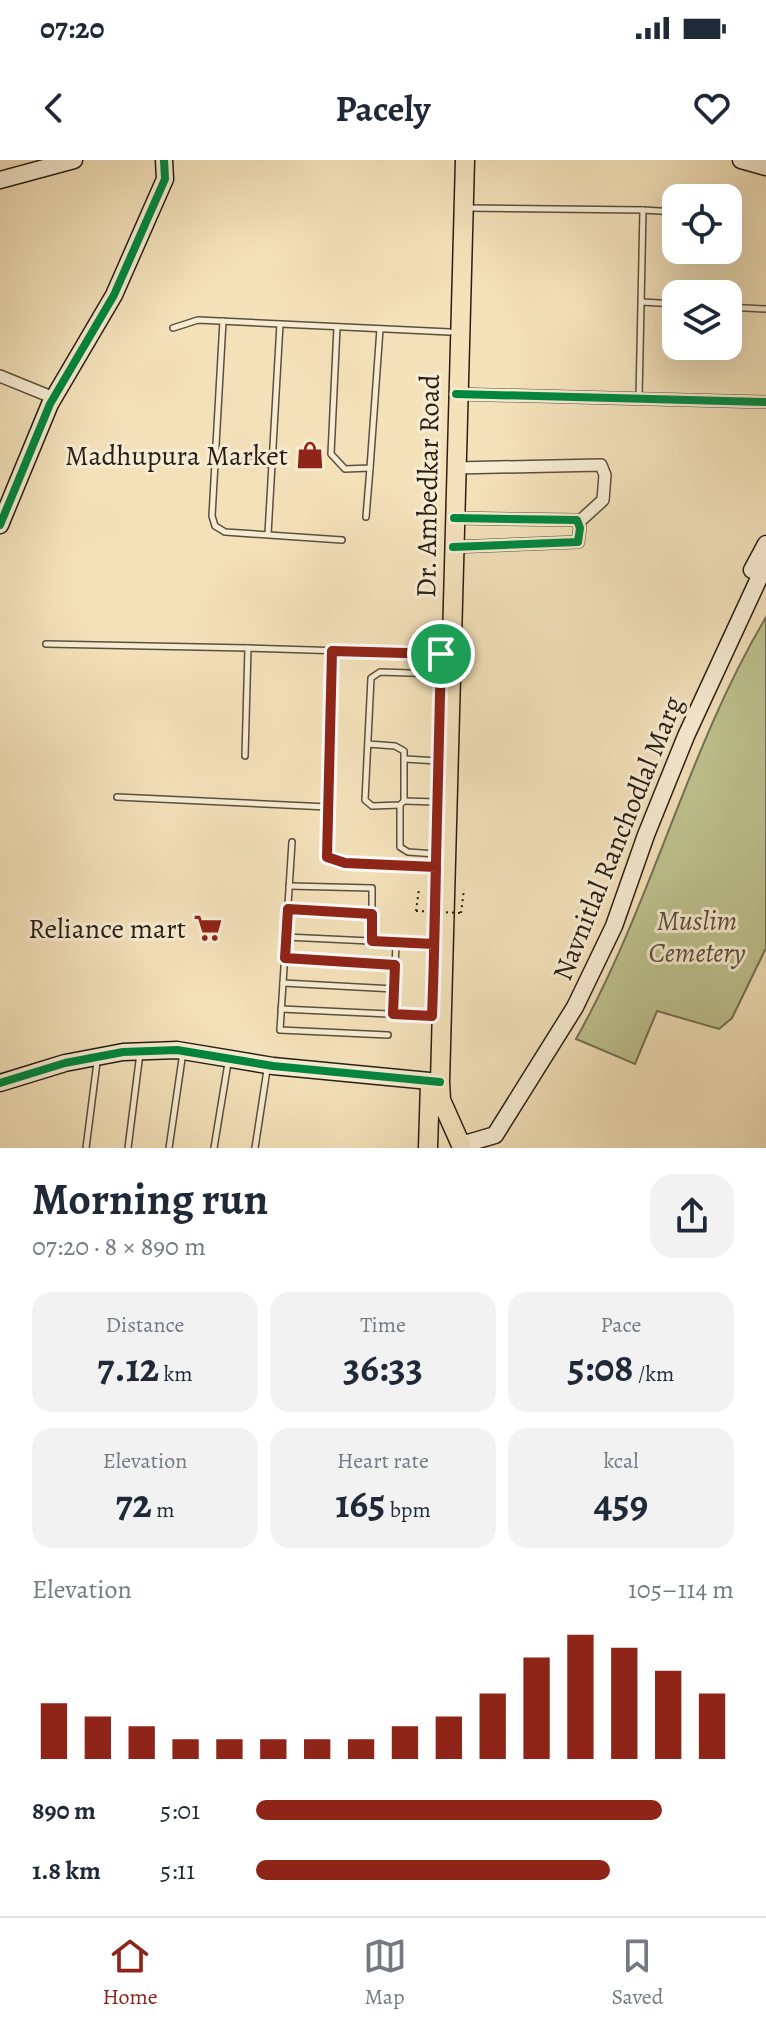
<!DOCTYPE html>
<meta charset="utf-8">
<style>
:root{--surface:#fff;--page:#f2f2f3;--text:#1f2937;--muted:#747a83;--line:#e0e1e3;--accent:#8f2418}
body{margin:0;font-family:Alegreya,serif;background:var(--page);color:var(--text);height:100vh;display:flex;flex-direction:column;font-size:30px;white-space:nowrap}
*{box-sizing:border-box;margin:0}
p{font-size:26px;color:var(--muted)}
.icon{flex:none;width:44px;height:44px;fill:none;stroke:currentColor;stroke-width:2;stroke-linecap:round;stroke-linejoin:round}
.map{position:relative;height:988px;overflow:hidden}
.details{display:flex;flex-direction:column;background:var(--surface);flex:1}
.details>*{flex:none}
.controls{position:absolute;left:662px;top:24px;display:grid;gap:16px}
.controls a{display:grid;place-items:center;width:80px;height:80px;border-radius:16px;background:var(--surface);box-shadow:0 8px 32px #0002;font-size:40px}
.pin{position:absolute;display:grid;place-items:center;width:68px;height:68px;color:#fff;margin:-34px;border:4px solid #fff;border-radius:50%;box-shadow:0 2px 8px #0007}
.round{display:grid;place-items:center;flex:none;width:84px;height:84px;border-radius:24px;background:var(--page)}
.summary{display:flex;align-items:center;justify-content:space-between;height:136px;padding:0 32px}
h1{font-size:44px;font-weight:700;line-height:60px}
.stats{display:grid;grid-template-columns:repeat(3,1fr);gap:12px;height:136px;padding:8px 32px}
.stats div{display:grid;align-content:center;border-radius:20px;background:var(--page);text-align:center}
.stats b{font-size:40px;font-weight:700}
.stats small{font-size:22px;font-weight:400}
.stats p{font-size:22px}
.chart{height:224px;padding:16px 32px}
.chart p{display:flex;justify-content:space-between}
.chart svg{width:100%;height:144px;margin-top:8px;stroke:var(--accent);stroke-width:6}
ul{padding:0 32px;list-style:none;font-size:26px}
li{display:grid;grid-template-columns:128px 96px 1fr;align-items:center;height:60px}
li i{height:20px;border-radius:10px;background:var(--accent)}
.status{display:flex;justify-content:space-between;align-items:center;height:56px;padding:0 40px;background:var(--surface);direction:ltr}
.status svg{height:22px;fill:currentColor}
header{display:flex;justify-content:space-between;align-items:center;height:104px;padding:0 32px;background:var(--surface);font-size:36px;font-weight:700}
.tabs{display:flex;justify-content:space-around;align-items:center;height:112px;border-top:2px solid var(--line);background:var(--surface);font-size:22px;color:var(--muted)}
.tabs a{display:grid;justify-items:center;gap:4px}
.tabs .selected{color:var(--accent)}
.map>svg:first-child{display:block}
.green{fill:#bdc28f;stroke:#727052;stroke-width:2}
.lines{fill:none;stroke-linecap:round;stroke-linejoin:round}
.lane-casing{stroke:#5b4f3e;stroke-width:8}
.street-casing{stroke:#5b4f3e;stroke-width:14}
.secondary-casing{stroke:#281e15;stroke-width:19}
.primary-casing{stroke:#281e15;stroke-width:21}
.path{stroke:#281e15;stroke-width:2;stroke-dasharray:2 4;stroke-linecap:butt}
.lane{stroke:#f7ecd2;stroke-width:5}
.street{stroke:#f7ecd2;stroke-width:11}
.secondary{stroke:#f7ecd2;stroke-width:16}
.primary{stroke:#f3e1ba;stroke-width:18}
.path-bridge{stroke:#281e15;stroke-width:2;stroke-dasharray:2 4;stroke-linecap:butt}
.cycleway-casing{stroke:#f7ecd2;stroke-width:13}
.cycleway{stroke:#00873e;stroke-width:8}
.route-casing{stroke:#fff;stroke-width:16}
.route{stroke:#8f2418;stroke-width:10}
.labels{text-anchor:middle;stroke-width:6;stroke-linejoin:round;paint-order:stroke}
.poi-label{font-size:28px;fill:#281e15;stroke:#f7ecd2;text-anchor:end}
.street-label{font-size:28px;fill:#281e15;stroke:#f7ecd2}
.park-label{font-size:28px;font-style:italic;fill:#554f3a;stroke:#f7ecd2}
</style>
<div class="status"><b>07:20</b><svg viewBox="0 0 49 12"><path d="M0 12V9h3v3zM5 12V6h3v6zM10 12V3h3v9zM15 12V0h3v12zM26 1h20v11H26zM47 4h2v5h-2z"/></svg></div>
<header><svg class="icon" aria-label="back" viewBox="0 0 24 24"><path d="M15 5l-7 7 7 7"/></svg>Pacely<svg class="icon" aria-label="heart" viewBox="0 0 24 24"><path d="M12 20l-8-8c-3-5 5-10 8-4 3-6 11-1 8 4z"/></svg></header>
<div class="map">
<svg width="766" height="988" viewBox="0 0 766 988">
<rect width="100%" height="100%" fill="#f3e1ba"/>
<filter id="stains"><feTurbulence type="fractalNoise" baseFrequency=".0025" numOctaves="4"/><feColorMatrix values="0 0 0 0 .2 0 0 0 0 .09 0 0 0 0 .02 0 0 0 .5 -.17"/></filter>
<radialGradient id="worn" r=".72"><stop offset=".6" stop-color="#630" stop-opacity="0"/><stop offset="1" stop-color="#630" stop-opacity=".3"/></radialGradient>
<path class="green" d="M 766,457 L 766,788 L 732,858 L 719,869 L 657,851 L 635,904 L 576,879 C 652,744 687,590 766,457 Z"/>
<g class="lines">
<defs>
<g id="lane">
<path d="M 468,48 L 643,50 L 639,238"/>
<path d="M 643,50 L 676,52"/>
<path d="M 728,55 L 738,56"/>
<path d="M 642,142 L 676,144"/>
<path d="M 728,147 L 766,149"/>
<path d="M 223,161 L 212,356 L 215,366 L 225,372 L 342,380"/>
<path d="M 337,167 L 331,294 L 345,309 L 370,308 L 380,169"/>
<path d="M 173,168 L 198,160 L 450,172"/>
<path d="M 216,300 L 272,304"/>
<path d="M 366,357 L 370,308"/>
<path d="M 268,374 L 280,164"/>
<path d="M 46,484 L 248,488"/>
<path d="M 332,491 L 327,697 L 345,703 L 436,707"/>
<path d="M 368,584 L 395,586 L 404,591 L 404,641 L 400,645 L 372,646 L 365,640 L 371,518 L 380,512 L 440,514"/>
<path d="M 245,596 L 248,488 L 441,494"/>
<path d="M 405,599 L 438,601"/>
<path d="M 117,637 L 328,647"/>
<path d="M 404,641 L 437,642"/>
<path d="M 400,645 L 400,687 L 408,692 L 436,694"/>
<path d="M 292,682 L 280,870 L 388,875"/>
<path d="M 289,726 L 372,728 L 372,781"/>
<path d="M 288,749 L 372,754"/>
<path d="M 286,777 L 434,784"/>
<path d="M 285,798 L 395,805"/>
<path d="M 283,823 L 394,829"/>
<path d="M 281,849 L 432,856"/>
<path d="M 393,854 L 396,784"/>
<path d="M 86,988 L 97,902"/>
<path d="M 128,988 L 140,893"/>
<path d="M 169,988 L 183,892"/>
<path d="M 214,988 L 228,903"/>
<path d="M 255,988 L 267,910"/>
</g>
<g id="street">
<path d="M 0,216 L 54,238"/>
<path d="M 456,234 L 766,242"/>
<path d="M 455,308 L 601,305 L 605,315 L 603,340 L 580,361"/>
<path d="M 453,387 L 578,382 L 580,368 L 577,360 L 454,358"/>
</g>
<g id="secondary">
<path d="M 741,0 L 766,7"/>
<path d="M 0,20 L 74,0"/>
<path d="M 0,365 L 50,244 L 114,135 L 165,19 L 164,0"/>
<path d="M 752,410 L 766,384"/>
<path d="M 0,923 L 65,903 L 123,892 L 177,890 L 273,906 L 440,922"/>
<path d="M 461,985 L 495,975 L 575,847 L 614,766 L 646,675 L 686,576 L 766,403"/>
</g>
<g id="primary">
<path d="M 461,985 L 441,940 L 440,922 L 465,0"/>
<path d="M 428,988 L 430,923"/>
</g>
</defs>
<use href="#lane" class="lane-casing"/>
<use href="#street" class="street-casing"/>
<use href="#secondary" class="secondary-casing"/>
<use href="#primary" class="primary-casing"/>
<g class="path">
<path d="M 416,751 L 419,729"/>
<path d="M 461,753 L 464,729"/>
</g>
<use href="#lane" class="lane"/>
<use href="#street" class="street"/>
<use href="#secondary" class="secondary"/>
<use href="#primary" class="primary"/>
<path class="path-bridge" d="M 416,751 L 461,753"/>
<defs>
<g id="cycleway">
<path d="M 456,234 L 766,242"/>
<path d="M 0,365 L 50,244 L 114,135 L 165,19 L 164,0"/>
<path d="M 453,387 L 578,382 L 580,368 L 577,360 L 454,358"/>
<path d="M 0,923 L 65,903 L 123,892 L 177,890 L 273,906 L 440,922"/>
</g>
</defs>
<use href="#cycleway" class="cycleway-casing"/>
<use href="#cycleway" class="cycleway"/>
</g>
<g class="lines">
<defs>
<path id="route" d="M 441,494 L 434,784 L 372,781 L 372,754 L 288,749 L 285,798 L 395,805 L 393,854 L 432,856 C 434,806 435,757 436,707 L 345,703 L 327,697 L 332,491 L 441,494"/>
</defs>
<use href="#route" class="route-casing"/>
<use href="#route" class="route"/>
</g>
<defs>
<symbol id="shop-bare" viewBox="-9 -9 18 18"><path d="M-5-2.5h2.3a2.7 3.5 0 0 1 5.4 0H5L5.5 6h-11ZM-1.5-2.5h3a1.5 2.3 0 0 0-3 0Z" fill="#8f2418" stroke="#f7ecd2" stroke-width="2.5" paint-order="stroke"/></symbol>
<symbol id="supermarket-bare" viewBox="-9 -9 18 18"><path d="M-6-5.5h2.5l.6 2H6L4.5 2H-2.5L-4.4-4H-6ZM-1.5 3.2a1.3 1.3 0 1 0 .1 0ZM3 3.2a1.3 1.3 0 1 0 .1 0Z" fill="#8f2418" stroke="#f7ecd2" stroke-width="2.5" paint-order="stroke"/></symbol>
</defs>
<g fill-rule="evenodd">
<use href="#shop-bare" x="290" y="275" width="40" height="40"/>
<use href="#supermarket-bare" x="188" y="748" width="40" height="40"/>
</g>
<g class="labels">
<g class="poi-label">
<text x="288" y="305">Madhupura Market</text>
<text x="186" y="778">Reliance mart</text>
</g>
<g class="street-label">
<text transform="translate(427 326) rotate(-89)" y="10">Dr. Ambedkar Road</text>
<text transform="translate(617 678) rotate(-68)" y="10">Navnitlal Ranchodlal Marg</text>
</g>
<g class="park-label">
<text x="697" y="770">Muslim<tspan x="697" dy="32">Cemetery</tspan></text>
</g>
</g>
<rect width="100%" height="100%" filter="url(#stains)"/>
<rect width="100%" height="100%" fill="url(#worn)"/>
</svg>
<div class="controls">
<a><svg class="icon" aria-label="locate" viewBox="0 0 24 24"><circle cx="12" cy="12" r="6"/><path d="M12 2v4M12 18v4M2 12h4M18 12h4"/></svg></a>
<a><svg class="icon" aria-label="layers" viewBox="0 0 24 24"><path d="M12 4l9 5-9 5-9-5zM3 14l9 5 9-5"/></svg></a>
</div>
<div class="pin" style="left:441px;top:494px;background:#1e9e55"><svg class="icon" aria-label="arrive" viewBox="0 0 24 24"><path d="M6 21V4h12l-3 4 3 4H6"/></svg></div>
</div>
<section class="details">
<div class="summary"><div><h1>Morning run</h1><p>07:20 · 8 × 890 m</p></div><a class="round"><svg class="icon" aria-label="share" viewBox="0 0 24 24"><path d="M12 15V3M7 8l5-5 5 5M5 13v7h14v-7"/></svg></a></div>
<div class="stats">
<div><p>Distance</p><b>7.12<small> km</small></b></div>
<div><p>Time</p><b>36:33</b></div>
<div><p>Pace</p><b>5:08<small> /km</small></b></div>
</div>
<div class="stats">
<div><p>Elevation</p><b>72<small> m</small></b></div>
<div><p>Heart rate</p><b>165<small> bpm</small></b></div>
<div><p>kcal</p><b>459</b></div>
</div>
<div class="chart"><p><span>Elevation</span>105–114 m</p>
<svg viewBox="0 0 160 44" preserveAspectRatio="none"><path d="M5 44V27M15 44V31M25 44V34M35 44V38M45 44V38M55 44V38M65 44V38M75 44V38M85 44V34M95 44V31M105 44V24M115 44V13M125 44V6M135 44V10M145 44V17M155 44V24"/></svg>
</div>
<ul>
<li><b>890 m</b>5:01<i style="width:85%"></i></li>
<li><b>1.8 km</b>5:11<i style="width:74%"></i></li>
</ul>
</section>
<nav class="tabs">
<a class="selected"><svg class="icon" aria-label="home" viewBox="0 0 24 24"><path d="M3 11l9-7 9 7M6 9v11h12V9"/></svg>Home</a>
<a><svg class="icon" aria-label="map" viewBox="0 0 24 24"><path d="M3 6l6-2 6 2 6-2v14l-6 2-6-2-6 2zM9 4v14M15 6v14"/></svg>Map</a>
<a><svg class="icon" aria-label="saved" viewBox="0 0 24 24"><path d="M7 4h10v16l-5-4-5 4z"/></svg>Saved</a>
</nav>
